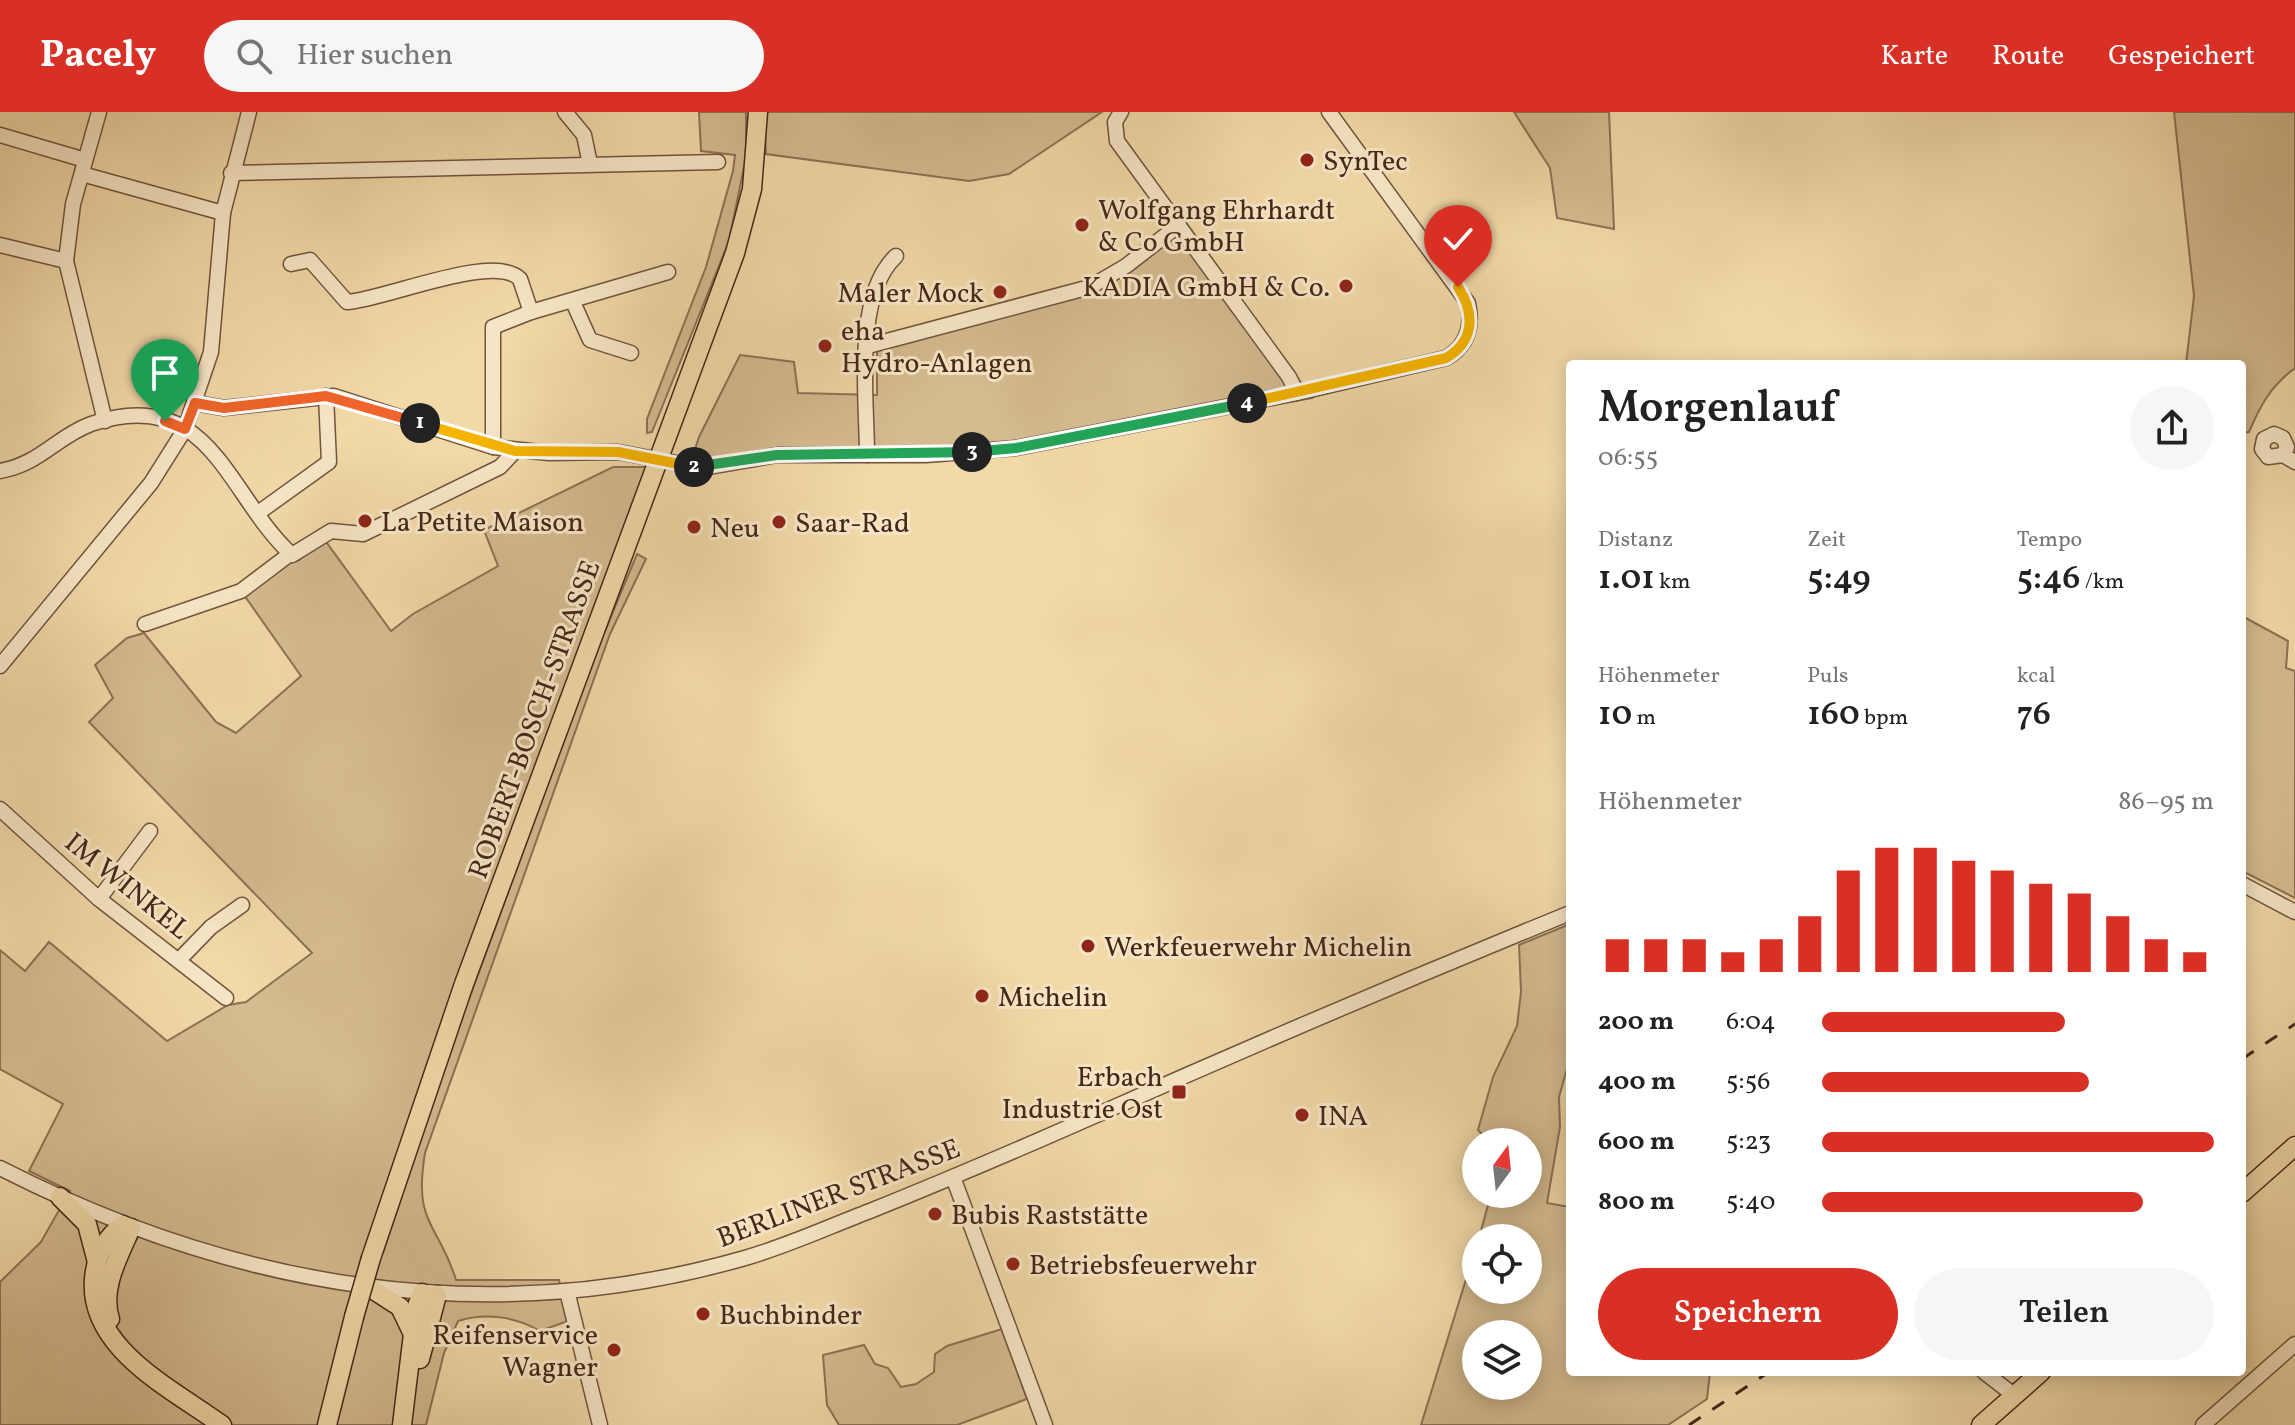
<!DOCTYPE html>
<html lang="de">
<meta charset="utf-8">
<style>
:root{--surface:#fff;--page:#f6f6f6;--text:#222;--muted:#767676;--accent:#d93025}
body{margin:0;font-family:Vollkorn,serif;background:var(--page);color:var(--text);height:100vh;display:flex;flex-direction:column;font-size:30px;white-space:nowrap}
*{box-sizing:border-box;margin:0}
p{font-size:26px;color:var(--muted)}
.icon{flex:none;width:44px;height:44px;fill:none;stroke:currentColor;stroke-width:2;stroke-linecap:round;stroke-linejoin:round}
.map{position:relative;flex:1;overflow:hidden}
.sheet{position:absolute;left:1566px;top:248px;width:680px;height:1016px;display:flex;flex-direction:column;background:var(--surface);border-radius:8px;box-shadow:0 4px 20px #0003}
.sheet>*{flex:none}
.needle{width:52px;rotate:15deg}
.fabs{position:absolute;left:1462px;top:1016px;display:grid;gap:16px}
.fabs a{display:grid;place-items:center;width:80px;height:80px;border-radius:50%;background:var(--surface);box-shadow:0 4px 20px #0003;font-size:40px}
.pin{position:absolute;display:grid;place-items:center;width:68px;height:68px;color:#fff;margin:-82px -34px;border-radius:50% 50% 50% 0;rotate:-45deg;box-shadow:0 0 8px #0007}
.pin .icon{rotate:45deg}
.km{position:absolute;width:40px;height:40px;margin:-20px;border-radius:50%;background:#222;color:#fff;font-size:22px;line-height:40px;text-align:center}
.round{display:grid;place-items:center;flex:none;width:84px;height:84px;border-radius:42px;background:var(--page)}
.summary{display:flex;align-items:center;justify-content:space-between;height:136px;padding:0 32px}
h1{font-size:44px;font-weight:600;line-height:60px}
.metrics{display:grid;grid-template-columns:repeat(3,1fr);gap:12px;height:136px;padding:8px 32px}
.metrics div{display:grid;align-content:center}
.metrics b{font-size:34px;font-weight:600}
.metrics small{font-size:22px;font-weight:400}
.metrics p{font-size:22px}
.chart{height:224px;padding:16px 32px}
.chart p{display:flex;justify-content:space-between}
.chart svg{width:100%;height:144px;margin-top:8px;stroke:var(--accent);stroke-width:6}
.cta{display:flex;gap:16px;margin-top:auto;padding:16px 32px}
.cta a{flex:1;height:92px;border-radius:48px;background:var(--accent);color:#fff;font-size:32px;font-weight:600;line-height:92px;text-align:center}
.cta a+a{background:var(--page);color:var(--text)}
ul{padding:0 32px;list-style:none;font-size:26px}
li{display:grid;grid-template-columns:128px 96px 1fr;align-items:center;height:60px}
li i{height:20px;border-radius:10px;background:var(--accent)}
header{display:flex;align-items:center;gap:48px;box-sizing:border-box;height:112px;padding:0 40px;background:var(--accent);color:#fff}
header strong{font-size:38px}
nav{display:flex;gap:44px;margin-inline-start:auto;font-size:28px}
.search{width:560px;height:72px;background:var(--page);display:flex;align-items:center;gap:20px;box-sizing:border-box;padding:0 28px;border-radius:44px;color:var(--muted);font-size:30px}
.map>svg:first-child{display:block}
.green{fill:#d5bb90;stroke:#8d7154;stroke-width:2;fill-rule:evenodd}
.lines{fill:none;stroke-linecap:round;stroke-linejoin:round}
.minor-casing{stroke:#70543d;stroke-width:17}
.major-casing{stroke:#452719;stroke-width:21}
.minor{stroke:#f7e6c6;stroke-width:14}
.major{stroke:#f2d9a8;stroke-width:18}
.rail{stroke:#452719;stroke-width:3;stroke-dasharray:14 14;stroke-linecap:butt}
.major-bridge-casing{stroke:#452719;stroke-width:21;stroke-linecap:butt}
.major-bridge{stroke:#f2d9a8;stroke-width:18}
.split-1-casing{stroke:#fff;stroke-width:16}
.split-2-casing{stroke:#fff;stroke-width:16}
.split-3-casing{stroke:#fff;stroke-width:16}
.split-4-casing{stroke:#fff;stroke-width:16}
.split-5-casing{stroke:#fff;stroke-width:16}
.split-1{stroke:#f0652b;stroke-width:10}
.split-2{stroke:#f5b400;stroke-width:10}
.split-3{stroke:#22a559;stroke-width:10}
.split-4{stroke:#22a559;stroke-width:10}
.split-5{stroke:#f5b400;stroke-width:10}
.poi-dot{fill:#8f2418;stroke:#f7e6c6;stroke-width:3}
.labels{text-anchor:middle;stroke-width:6;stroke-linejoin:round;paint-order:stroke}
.poi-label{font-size:28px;fill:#452719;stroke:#f7e6c6;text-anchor:start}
.street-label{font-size:28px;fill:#452719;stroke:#f7e6c6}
</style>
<header>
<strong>Pacely</strong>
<div class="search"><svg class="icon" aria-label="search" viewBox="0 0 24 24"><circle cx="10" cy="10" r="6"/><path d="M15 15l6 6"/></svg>Hier suchen</div>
<nav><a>Karte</a><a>Route</a><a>Gespeichert</a></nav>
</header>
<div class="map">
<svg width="2295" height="1313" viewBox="0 0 2295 1313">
<rect width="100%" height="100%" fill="#f2d9a8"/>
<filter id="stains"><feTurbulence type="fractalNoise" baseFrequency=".0025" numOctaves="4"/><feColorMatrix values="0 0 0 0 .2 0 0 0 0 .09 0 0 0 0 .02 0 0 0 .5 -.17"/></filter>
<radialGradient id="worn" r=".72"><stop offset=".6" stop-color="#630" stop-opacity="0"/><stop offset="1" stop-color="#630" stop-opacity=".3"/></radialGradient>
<g class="green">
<path d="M 699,0 L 746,0 L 746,45 L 729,129 L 652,320 L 647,321 L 647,307 L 706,155 L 733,59 L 735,43 L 701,39 Z"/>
<path d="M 764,0 L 1102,0 L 1009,62 L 969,69 L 766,42 Z"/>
<path d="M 1514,0 L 1609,0 L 1614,117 L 1557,106 L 1550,56 Z"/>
<path d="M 2174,0 L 2295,0 L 2295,256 C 2271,274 2261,292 2249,320 L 2242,321 L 2242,252 L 2186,252 L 2194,184 Z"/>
<path d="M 1187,112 L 1312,286 L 940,349 L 758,348 L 688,359 L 699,325 L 740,243 L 794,250 L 798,281 L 877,283 L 877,237 L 1132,155 Z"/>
<path d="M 613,355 L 646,355 L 533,661 L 345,1202 L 383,1141 L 454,928 L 595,543 L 637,442 L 646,447 L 610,522 L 425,1041 C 413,1113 438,1110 456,1168 L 559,1168 L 568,1209 L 540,1219 C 516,1205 486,1200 458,1209 L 444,1241 L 426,1313 L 0,1313 L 0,1170 L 41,1130 L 70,1079 L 29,1059 L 63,992 L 0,957 L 0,838 L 25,859 L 49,830 L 167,929 L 228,893 L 246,890 L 312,841 L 89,610 L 113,586 L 95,553 L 127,526 L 144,521 L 216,610 L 236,621 L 301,564 L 244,483 L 291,449 L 299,448 L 324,427 L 391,519 L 413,502 L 498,454 L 484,418 Z"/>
<path d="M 2242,504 L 2288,529 L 2286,556 L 2295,559 L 2295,786 L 2242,759 Z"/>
<path d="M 1570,812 L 1570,946 L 1559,985 L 1560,1015 L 1547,1091 L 1570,1095 L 1570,1260 L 1710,1260 L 1707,1287 L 1668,1313 L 1421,1313 L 1476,1135 L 1476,1178 L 1528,1178 L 1528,1126 L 1479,1126 L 1491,1082 L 1528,1082 L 1528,1030 L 1489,1030 L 1478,1018 L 1493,965 L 1517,914 L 1521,880 L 1519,833 ZM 1476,1222 L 1528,1222 L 1528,1274 L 1476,1274 Z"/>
<path d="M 1002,1217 L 1027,1287 L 957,1313 L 839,1313 L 827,1293 L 823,1243 L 864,1233 L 875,1252 L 888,1256 L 901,1275 L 916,1272 L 934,1260 L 935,1242 L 947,1234 Z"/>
</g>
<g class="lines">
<defs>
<g id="minor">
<path d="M 99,0 L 73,92 L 66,149 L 105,309"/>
<path d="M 565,0 L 584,23 L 590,52"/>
<path d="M 1121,0 L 1115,10 L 1117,29 L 1289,265 L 1297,281"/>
<path d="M 0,23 L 85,48"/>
<path d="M 231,61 L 718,50"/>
<path d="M 82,62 L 223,101"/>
<path d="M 0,133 L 66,149"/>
<path d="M 291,152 L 310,148 L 347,190 C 384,188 494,140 520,167 L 531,200"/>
<path d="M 573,190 L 590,228 L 631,241"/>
<path d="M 868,234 L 1090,175 L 1126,154 L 1179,113"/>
<path d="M 195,291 L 224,296 L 334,284 L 493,335 L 549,341 L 618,340 L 703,356 L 777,343 L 926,343 L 1016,336 L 1297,281 L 1446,246 C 1467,234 1473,215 1468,191 L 1329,0"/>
<path d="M 493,335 L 493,215 L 531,200 L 668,160"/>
<path d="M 867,343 C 867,287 853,184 896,144"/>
<path d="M 2283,343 L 2287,335 L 2283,326 L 2274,322 L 2264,327 L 2262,337 L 2268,345 L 2283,343 L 2295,350"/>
<path d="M 0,359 C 40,352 56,325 91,312 C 211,271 227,384 292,443 L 331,419 L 363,422 L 500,355 L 515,339"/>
<path d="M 258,401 L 329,350 L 326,284"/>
<path d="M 145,512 L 241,479 L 290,442"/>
<path d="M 0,554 L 151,371 L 185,317 L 211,240 L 223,101 L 249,0"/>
<path d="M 0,697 L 99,787 L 226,886"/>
<path d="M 2242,772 L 2295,800"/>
<path d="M 99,787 L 150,719"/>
<path d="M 179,848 L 211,815 L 242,793"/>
<path d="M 0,1056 C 235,1176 487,1220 745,1146 C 787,1134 828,1115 870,1099 C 947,1068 1024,1035 1101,1001 C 1256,932 1413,865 1570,801"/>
<path d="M 953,1065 L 1045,1313"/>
<path d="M 567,1179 L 600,1313"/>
<path d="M 1984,1260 L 2015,1284"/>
<path d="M 2203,1313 L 2295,1232"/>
</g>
<g id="major">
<path d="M 2242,1081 L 2295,1034"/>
<path d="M 60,1085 L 87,1112 L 97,1150"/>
<path d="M 123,1113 C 108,1123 98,1141 95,1159 C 82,1234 171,1276 222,1313"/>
<path d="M 371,1146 L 464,872 L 735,141 L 752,77 L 758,0"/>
<path d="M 372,1177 L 400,1195 L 412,1220"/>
<path d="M 110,1207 C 100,1176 119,1144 131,1116"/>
<path d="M 420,1247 L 437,1183"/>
<path d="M 327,1313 L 354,1205"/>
<path d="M 402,1313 L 416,1197 L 422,1181"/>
<path d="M 1981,1313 L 2041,1260"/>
</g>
</defs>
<use href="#minor" class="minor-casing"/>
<use href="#major" class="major-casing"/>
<use href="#minor" class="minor"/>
<use href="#major" class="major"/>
<g class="rail">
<path d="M 2242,947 L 2295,912"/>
<path d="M 1689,1313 L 1769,1260"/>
</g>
<defs>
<path id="major-bridge" d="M 354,1205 L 371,1146"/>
</defs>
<use href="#major-bridge" class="major-bridge-casing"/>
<use href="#major-bridge" class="major-bridge"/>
</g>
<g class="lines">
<defs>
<path id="split-1" d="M 165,309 L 185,317 L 195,291 L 224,296 L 326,284 L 420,311"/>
<path id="split-2" d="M 420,311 L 515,339 L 618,340 L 694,355"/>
<path id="split-3" d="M 694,355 L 777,343 L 972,340"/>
<path id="split-4" d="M 972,340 L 1016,336 L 1247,291"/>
<path id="split-5" d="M 1247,291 L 1446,246 C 1475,229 1475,201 1458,175"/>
</defs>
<use href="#split-1" class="split-1-casing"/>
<use href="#split-2" class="split-2-casing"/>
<use href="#split-3" class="split-3-casing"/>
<use href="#split-4" class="split-4-casing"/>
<use href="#split-5" class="split-5-casing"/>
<use href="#split-1" class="split-1"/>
<use href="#split-2" class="split-2"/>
<use href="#split-3" class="split-3"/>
<use href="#split-4" class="split-4"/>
<use href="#split-5" class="split-5"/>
</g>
<g class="poi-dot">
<circle cx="1307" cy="48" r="8"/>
<circle cx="1082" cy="113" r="8"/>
<circle cx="1346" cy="174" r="8"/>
<circle cx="1000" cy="180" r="8"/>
<circle cx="825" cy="234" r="8"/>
<circle cx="365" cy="409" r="8"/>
<circle cx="779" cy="410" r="8"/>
<circle cx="694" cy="415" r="8"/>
<circle cx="1088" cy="834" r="8"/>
<circle cx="982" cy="884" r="8"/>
<rect x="1171" y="972" width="16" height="16" rx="4"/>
<circle cx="1302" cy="1003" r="8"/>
<circle cx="935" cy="1102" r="8"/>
<circle cx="1013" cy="1152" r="8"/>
<circle cx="703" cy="1202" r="8"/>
<circle cx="614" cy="1238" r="8"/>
</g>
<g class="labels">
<g class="poi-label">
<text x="1323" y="58">SynTec</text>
<text x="1098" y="107">Wolfgang Ehrhardt<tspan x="1098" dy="32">&amp; Co GmbH</tspan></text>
<text x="1330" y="184" text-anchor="end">KADIA GmbH &amp; Co.</text>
<text x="984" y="190" text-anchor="end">Maler Mock</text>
<text x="841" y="228">eha<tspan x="841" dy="32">Hydro-Anlagen</tspan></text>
<text x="381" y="419">La Petite Maison</text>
<text x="795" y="420">Saar-Rad</text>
<text x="710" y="425">Neu</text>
<text x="1104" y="844">Werkfeuerwehr Michelin</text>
<text x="998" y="894">Michelin</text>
<text x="1163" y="974" text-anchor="end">Erbach<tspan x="1163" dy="32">Industrie Ost</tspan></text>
<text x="1318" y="1013">INA</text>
<text x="951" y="1112">Bubis Raststätte</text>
<text x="1029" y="1162">Betriebsfeuerwehr</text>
<text x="719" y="1212">Buchbinder</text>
<text x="598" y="1232" text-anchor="end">Reifenservice<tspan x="598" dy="32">Wagner</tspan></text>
</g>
<g class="street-label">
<text transform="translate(533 607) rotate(-70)" y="10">ROBERT-BOSCH-STRASSE</text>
<text transform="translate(128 773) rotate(39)" y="10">IM WINKEL</text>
<text transform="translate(838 1080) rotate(-21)" y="10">BERLINER STRASSE</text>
</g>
</g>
<rect width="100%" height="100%" filter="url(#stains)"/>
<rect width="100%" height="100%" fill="url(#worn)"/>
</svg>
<div class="fabs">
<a><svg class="needle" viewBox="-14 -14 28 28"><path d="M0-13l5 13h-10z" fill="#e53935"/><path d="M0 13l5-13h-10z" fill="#767676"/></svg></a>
<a><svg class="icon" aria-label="locate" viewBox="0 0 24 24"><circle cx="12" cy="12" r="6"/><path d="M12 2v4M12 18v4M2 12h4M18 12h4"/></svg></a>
<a><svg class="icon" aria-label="layers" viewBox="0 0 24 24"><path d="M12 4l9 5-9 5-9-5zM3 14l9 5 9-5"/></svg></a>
</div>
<div class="pin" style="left:165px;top:309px;background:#1e9e55"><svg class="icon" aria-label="arrive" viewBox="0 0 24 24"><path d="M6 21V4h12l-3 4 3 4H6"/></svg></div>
<div class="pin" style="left:1458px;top:175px;background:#d93025"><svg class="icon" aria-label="check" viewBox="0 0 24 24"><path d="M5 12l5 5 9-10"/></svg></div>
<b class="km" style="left:420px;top:311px">1</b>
<b class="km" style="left:694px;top:355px">2</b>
<b class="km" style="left:972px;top:340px">3</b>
<b class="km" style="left:1247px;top:291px">4</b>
<section class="sheet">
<div class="summary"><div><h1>Morgenlauf</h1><p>06:55</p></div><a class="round"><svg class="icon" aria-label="share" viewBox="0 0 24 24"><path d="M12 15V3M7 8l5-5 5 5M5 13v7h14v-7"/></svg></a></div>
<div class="metrics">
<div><p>Distanz</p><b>1.01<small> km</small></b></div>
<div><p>Zeit</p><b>5:49</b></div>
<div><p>Tempo</p><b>5:46<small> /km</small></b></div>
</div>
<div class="metrics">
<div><p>Höhenmeter</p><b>10<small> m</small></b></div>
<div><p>Puls</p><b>160<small> bpm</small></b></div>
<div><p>kcal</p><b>76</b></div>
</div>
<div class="chart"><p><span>Höhenmeter</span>86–95 m</p>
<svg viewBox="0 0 160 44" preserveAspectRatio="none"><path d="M5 44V34M15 44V34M25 44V34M35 44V38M45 44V34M55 44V27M65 44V13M75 44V6M85 44V6M95 44V10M105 44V13M115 44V17M125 44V20M135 44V27M145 44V34M155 44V38"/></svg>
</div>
<ul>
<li><b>200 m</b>6:04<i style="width:62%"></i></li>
<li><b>400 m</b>5:56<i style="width:68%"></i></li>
<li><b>600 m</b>5:23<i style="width:100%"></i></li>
<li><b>800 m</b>5:40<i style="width:82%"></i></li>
</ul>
<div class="cta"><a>Speichern</a><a>Teilen</a></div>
</section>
</div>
